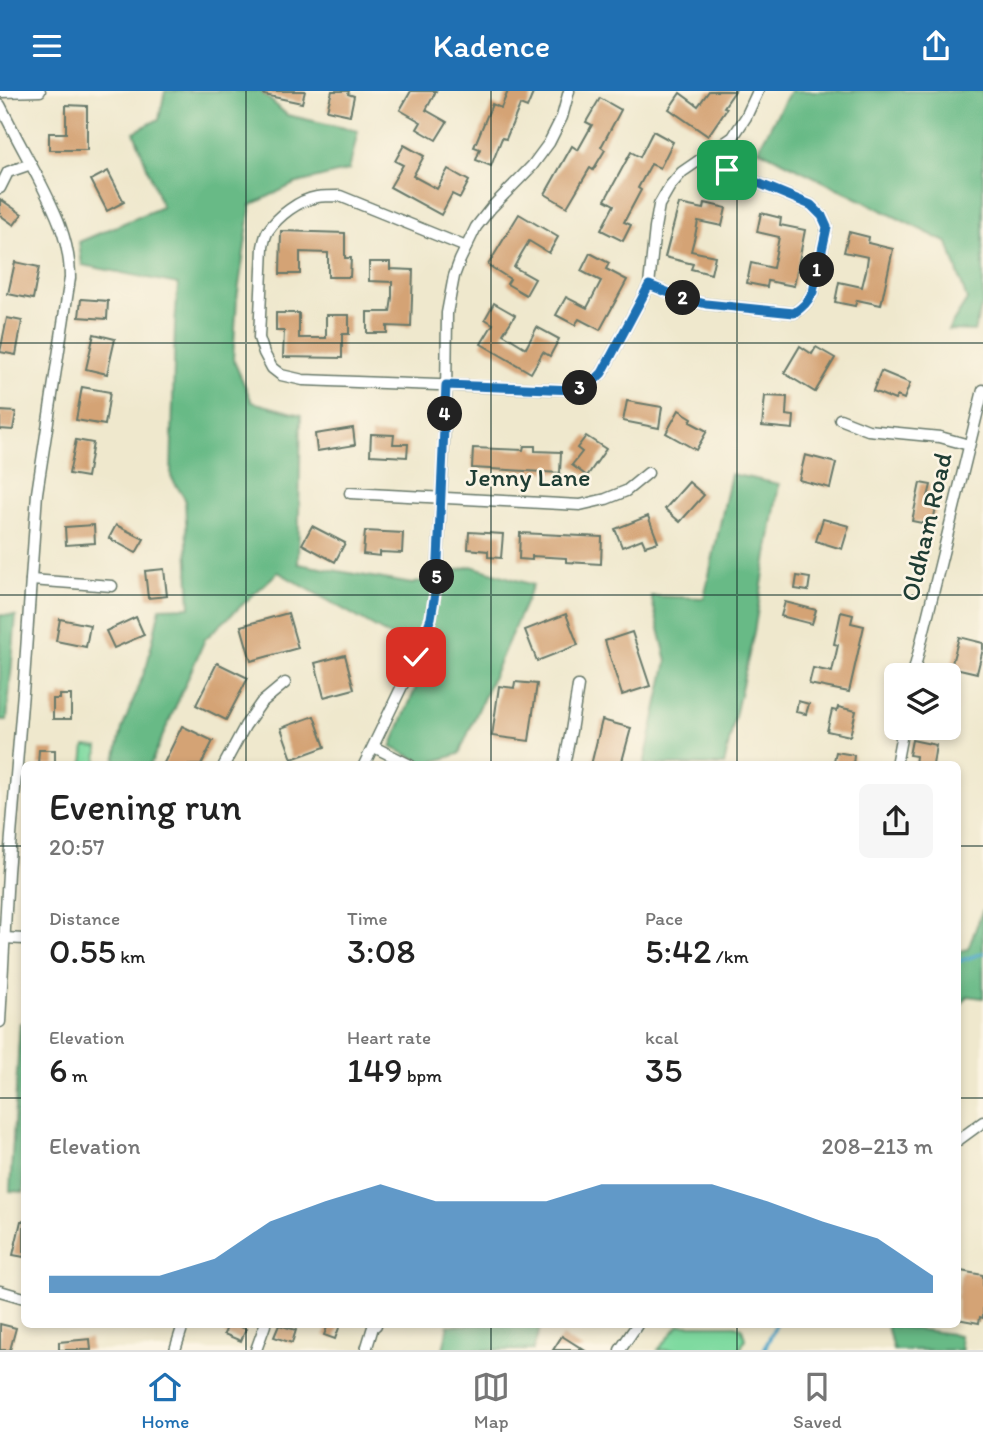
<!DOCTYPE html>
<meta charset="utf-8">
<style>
:root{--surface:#fff;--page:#f6f6f6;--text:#222;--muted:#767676;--line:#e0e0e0;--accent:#1f6fb2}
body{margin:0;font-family:Itim,sans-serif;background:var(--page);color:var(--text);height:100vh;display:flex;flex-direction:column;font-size:26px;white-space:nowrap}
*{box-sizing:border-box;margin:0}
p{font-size:23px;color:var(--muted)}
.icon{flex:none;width:38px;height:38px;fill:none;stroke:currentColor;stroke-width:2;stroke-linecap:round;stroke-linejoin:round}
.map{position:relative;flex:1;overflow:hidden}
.sheet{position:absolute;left:21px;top:670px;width:940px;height:567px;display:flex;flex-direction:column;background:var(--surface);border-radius:10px;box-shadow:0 4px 10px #0003}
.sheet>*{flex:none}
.buttons{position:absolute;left:884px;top:572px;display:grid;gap:14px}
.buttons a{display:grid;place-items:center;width:77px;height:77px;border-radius:10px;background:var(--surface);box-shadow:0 4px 10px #0003;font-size:35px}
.pin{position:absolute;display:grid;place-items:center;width:60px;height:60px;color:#fff;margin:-30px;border-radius:14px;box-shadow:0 4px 10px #0006}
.km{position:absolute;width:35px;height:35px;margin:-18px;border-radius:50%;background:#222;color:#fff;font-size:19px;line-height:35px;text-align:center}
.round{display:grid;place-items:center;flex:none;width:74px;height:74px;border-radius:10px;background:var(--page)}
.headline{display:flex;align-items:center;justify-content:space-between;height:119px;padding:0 28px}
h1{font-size:38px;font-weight:600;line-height:52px}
.figures{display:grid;grid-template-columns:repeat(3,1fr);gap:10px;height:119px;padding:7px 28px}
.figures div{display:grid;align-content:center}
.figures b{font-size:35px;font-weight:600}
.figures small{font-size:19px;font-weight:400}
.figures p{font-size:19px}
.chart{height:196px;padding:14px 28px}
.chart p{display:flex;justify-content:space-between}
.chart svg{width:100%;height:126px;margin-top:7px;fill:var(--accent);opacity:.7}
header{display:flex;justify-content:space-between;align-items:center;height:91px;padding:0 28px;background:var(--accent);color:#fff;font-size:32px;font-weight:600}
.dock{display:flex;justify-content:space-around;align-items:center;height:98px;border-top:2px solid var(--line);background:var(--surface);font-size:19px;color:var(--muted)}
.dock a{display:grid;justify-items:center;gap:4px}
.dock .on{color:var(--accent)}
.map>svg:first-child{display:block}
.green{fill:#7fdaa0;stroke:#4f8c6a;stroke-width:2}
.forest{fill:#67ba86;stroke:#437c5d;stroke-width:2}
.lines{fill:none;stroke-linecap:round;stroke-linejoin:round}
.stream{stroke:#4ea7cb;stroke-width:3.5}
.building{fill:#d4a375}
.minor-casing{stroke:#68796a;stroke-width:13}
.minor{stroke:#fff;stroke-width:10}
.route-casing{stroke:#fff;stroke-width:14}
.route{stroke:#1f6fb2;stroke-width:9}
.grid{fill:none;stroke:#1f3d34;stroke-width:2;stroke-opacity:0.55}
.labels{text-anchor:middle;stroke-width:5;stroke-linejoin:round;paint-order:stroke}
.street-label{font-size:26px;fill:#1f3d34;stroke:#fcf5e5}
</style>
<header><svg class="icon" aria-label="menu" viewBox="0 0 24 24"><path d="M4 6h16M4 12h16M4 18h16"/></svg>Kadence<svg class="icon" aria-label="share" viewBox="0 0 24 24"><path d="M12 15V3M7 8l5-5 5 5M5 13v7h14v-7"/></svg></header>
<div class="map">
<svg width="983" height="1259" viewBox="0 0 983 1259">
<rect width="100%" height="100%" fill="#fcf5e5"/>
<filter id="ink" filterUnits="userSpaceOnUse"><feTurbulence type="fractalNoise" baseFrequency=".0143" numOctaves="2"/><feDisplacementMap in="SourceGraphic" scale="14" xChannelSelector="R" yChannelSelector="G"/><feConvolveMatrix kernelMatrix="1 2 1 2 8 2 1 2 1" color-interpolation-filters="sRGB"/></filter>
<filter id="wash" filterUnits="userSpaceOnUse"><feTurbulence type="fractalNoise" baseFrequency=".00686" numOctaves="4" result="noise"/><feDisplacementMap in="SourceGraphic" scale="28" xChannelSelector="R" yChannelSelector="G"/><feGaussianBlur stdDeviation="1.57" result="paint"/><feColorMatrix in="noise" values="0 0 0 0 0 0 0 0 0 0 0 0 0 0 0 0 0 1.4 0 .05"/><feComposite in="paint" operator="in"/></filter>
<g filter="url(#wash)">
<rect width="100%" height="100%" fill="#efe8cd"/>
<g class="green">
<path d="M 85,655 L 98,656 L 97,674 L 83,674 Z"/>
<path d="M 679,1234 L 735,1234 L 742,1237 L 745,1248 L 740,1259 L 658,1259 Z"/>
</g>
<g class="forest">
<path d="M 165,0 L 260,0 L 287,24 L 358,40 L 349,79 L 294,93 L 251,114 L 237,208 L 233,268 L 252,311 L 301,324 L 298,473 L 412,493 L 471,475 L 533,494 L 459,663 L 426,673 L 391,656 L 427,570 L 397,549 L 278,481 L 205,548 L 150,674 L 114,674 L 122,638 L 147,574 L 160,517 L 190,516 L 185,408 L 171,386 L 175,234 L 178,193 L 82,174 L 79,151 L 162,116 L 134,41 L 159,28 Z"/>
<path d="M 790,0 L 983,0 L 983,211 L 974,240 L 948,239 L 967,209 L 948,152 L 758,58 Z"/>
<path d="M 731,383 L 779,393 L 754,541 L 724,674 L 644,674 L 667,570 L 651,505 L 704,507 Z"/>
<path d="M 0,524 L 16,525 L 7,629 L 0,629 Z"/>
<path d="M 983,818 L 983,907 L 968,905 L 957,919 L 957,861 L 968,858 Z"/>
<path d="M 20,932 L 24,932 L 24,1101 L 10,1100 Z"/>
<path d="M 448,1234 L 541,1234 L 533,1259 L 443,1259 Z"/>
<path d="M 887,1234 L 959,1244 L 962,1259 L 893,1259 Z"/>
</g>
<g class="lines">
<g class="stream">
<path d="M 957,871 L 983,862"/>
<path d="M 764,1259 L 776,1234"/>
</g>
</g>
<g id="blocks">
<g class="building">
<path d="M 264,0 L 305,0 L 302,12 L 264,4 Z"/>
<path d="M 332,0 L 349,0 L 348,3 L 354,5 L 350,24 L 327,19 Z"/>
<path d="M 411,0 L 436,0 L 426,19 L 447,31 L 436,49 L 417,38 L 421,31 L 400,19 Z"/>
<path d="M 508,0 L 534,0 L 527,17 L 520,14 L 506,48 L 502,47 L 491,75 L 476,69 L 480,58 L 474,56 L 492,13 L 501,17 Z"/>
<path d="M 709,0 L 735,0 L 724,16 L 727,17 L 708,45 L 669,18 L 680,2 L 698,15 Z"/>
<path d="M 600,7 L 621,19 L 601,56 L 605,59 L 593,79 L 590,77 L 567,116 L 545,103 L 572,55 L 578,59 L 592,34 L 586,31 Z"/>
<path d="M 66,14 L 87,15 L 87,59 L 49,59 L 49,42 L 66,42 Z"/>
<path d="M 653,40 L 673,51 L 660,77 L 651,73 L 638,97 L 641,99 L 624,131 L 631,134 L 623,150 L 601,139 L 614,114 L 605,109 L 631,61 L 640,66 Z"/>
<path d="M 404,54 L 424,65 L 413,85 L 437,98 L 448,78 L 469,90 L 460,107 L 452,103 L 441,124 L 390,96 L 403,74 L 395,70 Z"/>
<path d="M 108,80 L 124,111 L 107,120 L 91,89 Z"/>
<path d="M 0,108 L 22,123 L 14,134 L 0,124 Z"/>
<path d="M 705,112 L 726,117 L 722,135 L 698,130 L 695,145 L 691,160 L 715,165 L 711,183 L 691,178 L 693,173 L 665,166 L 679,113 L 704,118 Z"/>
<path d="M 761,122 L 781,127 L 780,134 L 805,139 L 794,195 L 768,190 L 767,196 L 747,192 L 751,172 L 773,177 L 779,146 L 757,141 Z"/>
<path d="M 519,123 L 558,146 L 549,162 L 529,150 L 520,165 L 514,176 L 535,188 L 526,204 L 507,193 L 510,188 L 488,174 Z"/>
<path d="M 281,140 L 345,142 L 345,167 L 351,167 L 350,186 L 328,186 L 328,162 L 300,161 L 300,183 L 280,183 Z"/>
<path d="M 849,141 L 869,146 L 868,152 L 893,158 L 881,214 L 857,209 L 855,215 L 835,211 L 839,191 L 862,196 L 866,180 L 868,166 L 844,161 Z"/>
<path d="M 590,162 L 609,172 L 606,178 L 627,189 L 600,239 L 579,228 L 575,234 L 556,224 L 566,206 L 587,217 L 601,190 L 581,180 Z"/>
<path d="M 15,171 L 39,176 L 33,208 L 8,203 Z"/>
<path d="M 369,171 L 390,171 L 390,178 L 413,179 L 411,236 L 387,235 L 387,242 L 367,242 L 367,221 L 390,221 L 392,207 L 392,191 L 369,190 Z"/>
<path d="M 81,208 L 108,210 L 107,228 L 79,226 Z"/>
<path d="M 494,212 L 515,224 L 503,243 L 526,257 L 537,236 L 559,248 L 550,265 L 543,261 L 531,282 L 481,253 L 493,233 L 485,228 Z"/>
<path d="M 276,222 L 299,222 L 299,247 L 326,247 L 326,224 L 349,224 L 349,243 L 342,243 L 342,267 L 283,266 L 284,240 L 276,240 Z"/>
<path d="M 7,227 L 22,230 L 16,264 L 0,261 Z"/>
<path d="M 94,243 L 115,248 L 107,283 L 86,278 Z"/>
<path d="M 800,255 L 812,263 L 816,256 L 835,267 L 815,301 L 784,282 Z"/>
<path d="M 881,280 L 910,292 L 904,308 L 897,305 L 895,309 L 873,300 Z"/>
<path d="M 82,296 L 110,301 L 105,334 L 76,329 Z"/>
<path d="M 765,305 L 787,306 L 786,324 L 794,325 L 793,338 L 762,335 Z"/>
<path d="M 627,310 L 662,316 L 659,337 L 623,330 Z"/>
<path d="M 679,319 L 692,327 L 690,331 L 707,340 L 696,359 L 666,342 Z"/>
<path d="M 0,320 L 16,321 L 13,339 L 0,338 Z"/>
<path d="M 353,337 L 355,354 L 317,360 L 315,343 Z"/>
<path d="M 371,343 L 394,344 L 393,353 L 408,353 L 407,366 L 370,364 Z"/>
<path d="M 586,345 L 606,358 L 587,385 L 572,374 L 582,361 L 577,357 Z"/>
<path d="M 76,349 L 93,352 L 87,386 L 69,383 Z"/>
<path d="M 524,355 L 535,355 L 535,360 L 561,361 L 560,382 L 472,377 L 473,357 L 523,359 Z"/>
<path d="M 805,364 L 836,372 L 830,397 L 799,389 Z"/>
<path d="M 689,391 L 704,404 L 680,431 L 665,418 Z"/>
<path d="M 920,392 L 931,394 L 928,406 L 938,408 L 932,434 L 912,430 Z"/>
<path d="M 648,425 L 658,451 L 645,455 L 642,448 L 622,456 L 615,438 Z"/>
<path d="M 823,428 L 849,435 L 842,458 L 816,450 Z"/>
<path d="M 94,434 L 95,452 L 66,454 L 65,436 Z"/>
<path d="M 116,434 L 144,448 L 136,462 L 109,447 Z"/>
<path d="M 312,435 L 345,452 L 335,471 L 302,453 Z"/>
<path d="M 365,440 L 403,442 L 402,462 L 380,461 L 380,465 L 363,463 Z"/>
<path d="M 469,441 L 503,443 L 501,467 L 488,466 L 488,460 L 468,458 Z"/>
<path d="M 520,442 L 602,446 L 601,473 L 566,471 L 566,467 L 532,465 L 532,469 L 519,468 Z"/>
<path d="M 164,478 L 167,505 L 148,507 L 145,480 Z"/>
<path d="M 797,485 L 810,487 L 808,500 L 795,498 Z"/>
<path d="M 785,511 L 816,519 L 812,533 L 781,525 Z"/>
<path d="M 841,521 L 853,524 L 851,532 L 864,535 L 849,601 L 809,593 L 813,577 L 832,581 L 838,554 L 834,553 Z"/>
<path d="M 288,522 L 298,557 L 251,570 L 241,535 Z"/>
<path d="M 566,523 L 578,554 L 537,570 L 525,539 Z"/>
<path d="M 136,526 L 144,544 L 114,557 L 106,540 Z"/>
<path d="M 60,528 L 90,534 L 86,556 L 56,550 Z"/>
<path d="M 632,541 L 650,595 L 622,604 L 605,550 Z"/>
<path d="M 959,546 L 983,552 L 983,558 L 977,582 L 951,576 Z"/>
<path d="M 345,564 L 354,598 L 324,606 L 315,572 Z"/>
<path d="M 217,572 L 248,587 L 226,629 L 196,614 Z"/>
<path d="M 515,591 L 537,593 L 529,650 L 492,645 L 499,595 L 514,597 Z"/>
<path d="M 60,604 L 71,604 L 71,628 L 53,628 L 53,608 L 60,608 Z"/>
<path d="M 798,610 L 809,613 L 806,623 L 796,621 Z"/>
<path d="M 838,616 L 856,620 L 850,645 L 827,640 L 832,619 L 837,620 Z"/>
<path d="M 314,625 L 325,656 L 292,668 L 281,637 Z"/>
<path d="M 602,629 L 631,637 L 621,674 L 591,674 Z"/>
<path d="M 182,635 L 213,650 L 201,674 L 163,674 Z"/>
<path d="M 912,649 L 936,654 L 933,674 L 915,674 L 916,665 L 909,664 Z"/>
<path d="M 39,659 L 55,659 L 55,674 L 38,674 Z"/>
<path d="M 836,661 L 854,664 L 853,674 L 833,674 Z"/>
<path d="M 21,1130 L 24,1130 L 24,1166 L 13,1164 Z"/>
<path d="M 961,1180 L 983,1184 L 983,1227 L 980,1226 L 979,1232 L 957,1228 L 957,1206 Z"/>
<path d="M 0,1233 L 16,1237 L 10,1259 L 0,1259 Z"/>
<path d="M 228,1234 L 236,1234 L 246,1238 L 241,1250 L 224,1243 Z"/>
<path d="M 279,1234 L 296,1239 L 292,1252 L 274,1246 Z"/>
<path d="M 328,1234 L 340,1234 L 335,1248 L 324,1244 Z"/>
<path d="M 562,1245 L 584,1259 L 553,1259 Z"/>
<path d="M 90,1248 L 91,1259 L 59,1259 L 59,1251 Z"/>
</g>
</g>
</g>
<g filter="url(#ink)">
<use href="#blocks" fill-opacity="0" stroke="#68796a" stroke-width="2"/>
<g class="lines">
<defs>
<g id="minor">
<path d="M 0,1 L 40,0"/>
<path d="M 0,14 C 11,36 23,59 35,81 C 53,116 70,147 70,187 L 37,402 L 24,589 L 8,781 L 0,931"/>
<path d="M 0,97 L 8,81 L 31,73"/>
<path d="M 466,156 L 340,105 C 332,105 324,105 317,106 C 299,109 278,125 268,140 C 265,145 264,151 263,156 L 259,247 L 264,262 L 272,277 L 281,284 L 303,289 L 574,299 L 591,293 L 602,282 L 649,194 L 655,137 L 659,114 L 670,95 L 682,81 L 733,46 L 746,26 L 758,0"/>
<path d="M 649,194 L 682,207 L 706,213 L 794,222 C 803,216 808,211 813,201 L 827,136 L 822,125 L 811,114 L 727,79 L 712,60"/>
<path d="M 840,328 L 868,339 L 940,346 L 969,354"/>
<path d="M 350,402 L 580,414 L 606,408 L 626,400 L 648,382"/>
<path d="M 31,489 L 112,495"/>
<path d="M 913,584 L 983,299"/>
<path d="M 374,656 L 410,674"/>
<path d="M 224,674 L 245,635 L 261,612 L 285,592"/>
<path d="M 364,674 L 416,566 L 426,543 L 431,527 L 437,490 L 446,305 L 447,222 L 454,185 L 460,169 L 476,136 L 491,117 L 532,75 L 549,52 L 562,26 L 569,0"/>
<path d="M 564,674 L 571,640 L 578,595"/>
<path d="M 896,674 L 903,637"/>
<path d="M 4,847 L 24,848"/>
<path d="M 957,1050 L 983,1031"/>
<path d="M 0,1200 L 24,1207"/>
<path d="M 175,1259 L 183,1234"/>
<path d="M 256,1259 L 265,1234"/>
<path d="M 366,1259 L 373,1236 L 376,1234"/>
<path d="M 620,1259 L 637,1234"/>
</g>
</defs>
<use href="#minor" class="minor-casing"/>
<use href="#minor" class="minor"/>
</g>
</g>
<g class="lines" filter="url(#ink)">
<defs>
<path id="route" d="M 416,566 L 431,527 L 437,490 L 446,294 L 574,299 L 591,293 L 602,282 L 649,194 L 682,207 L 706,213 L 794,222 C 803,216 808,211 813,201 L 827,136 L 822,125 L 811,114 L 727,79"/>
</defs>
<use href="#route" class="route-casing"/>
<use href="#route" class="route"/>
</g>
<path class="grid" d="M 246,0 L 246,674M 491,0 L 491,674M 737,0 L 737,674M 0,252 L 983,252M 0,504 L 983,504M 0,755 L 24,755M 957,755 L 983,755M 0,1007 L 24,1007M 957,1007 L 983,1007M 246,1234 L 246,1259M 491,1234 L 491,1259M 737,1234 L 737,1259"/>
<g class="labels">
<g class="street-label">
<text x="528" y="395">Jenny Lane</text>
<text transform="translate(926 436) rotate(-77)" y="9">Oldham Road</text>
</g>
</g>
</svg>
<div class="buttons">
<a><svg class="icon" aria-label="layers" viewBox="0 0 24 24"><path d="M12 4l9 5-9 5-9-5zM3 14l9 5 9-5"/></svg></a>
</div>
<div class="pin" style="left:727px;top:79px;background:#1e9e55"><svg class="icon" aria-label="arrive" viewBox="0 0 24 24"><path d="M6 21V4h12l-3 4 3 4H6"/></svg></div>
<div class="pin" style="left:416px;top:566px;background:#d93025"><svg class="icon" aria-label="check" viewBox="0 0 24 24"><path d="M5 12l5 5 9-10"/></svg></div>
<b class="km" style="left:817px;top:179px">1</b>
<b class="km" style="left:683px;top:207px">2</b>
<b class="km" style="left:580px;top:297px">3</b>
<b class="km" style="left:445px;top:323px">4</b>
<b class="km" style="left:437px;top:486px">5</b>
<section class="sheet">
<div class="headline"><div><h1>Evening run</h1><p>20:57</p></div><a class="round"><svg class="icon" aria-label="share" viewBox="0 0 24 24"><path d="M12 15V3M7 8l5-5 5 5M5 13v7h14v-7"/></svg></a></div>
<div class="figures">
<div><p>Distance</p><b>0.55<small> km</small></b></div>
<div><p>Time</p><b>3:08</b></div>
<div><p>Pace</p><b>5:42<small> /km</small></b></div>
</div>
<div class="figures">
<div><p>Elevation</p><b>6<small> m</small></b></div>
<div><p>Heart rate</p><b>149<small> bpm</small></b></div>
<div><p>kcal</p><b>35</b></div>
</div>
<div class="chart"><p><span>Elevation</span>208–213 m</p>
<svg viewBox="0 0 160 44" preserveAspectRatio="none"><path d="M0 44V38L10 38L20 38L30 32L40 19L50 12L60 6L70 12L80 12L90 12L100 6L110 6L120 6L130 12L140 19L150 25L160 38V44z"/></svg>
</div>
</section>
</div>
<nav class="dock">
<a class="on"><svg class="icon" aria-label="home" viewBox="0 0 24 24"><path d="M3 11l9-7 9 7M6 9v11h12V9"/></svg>Home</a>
<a><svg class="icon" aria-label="map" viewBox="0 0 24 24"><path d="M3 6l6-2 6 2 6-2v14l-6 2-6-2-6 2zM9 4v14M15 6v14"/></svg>Map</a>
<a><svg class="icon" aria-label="saved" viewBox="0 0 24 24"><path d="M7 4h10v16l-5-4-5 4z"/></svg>Saved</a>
</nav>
